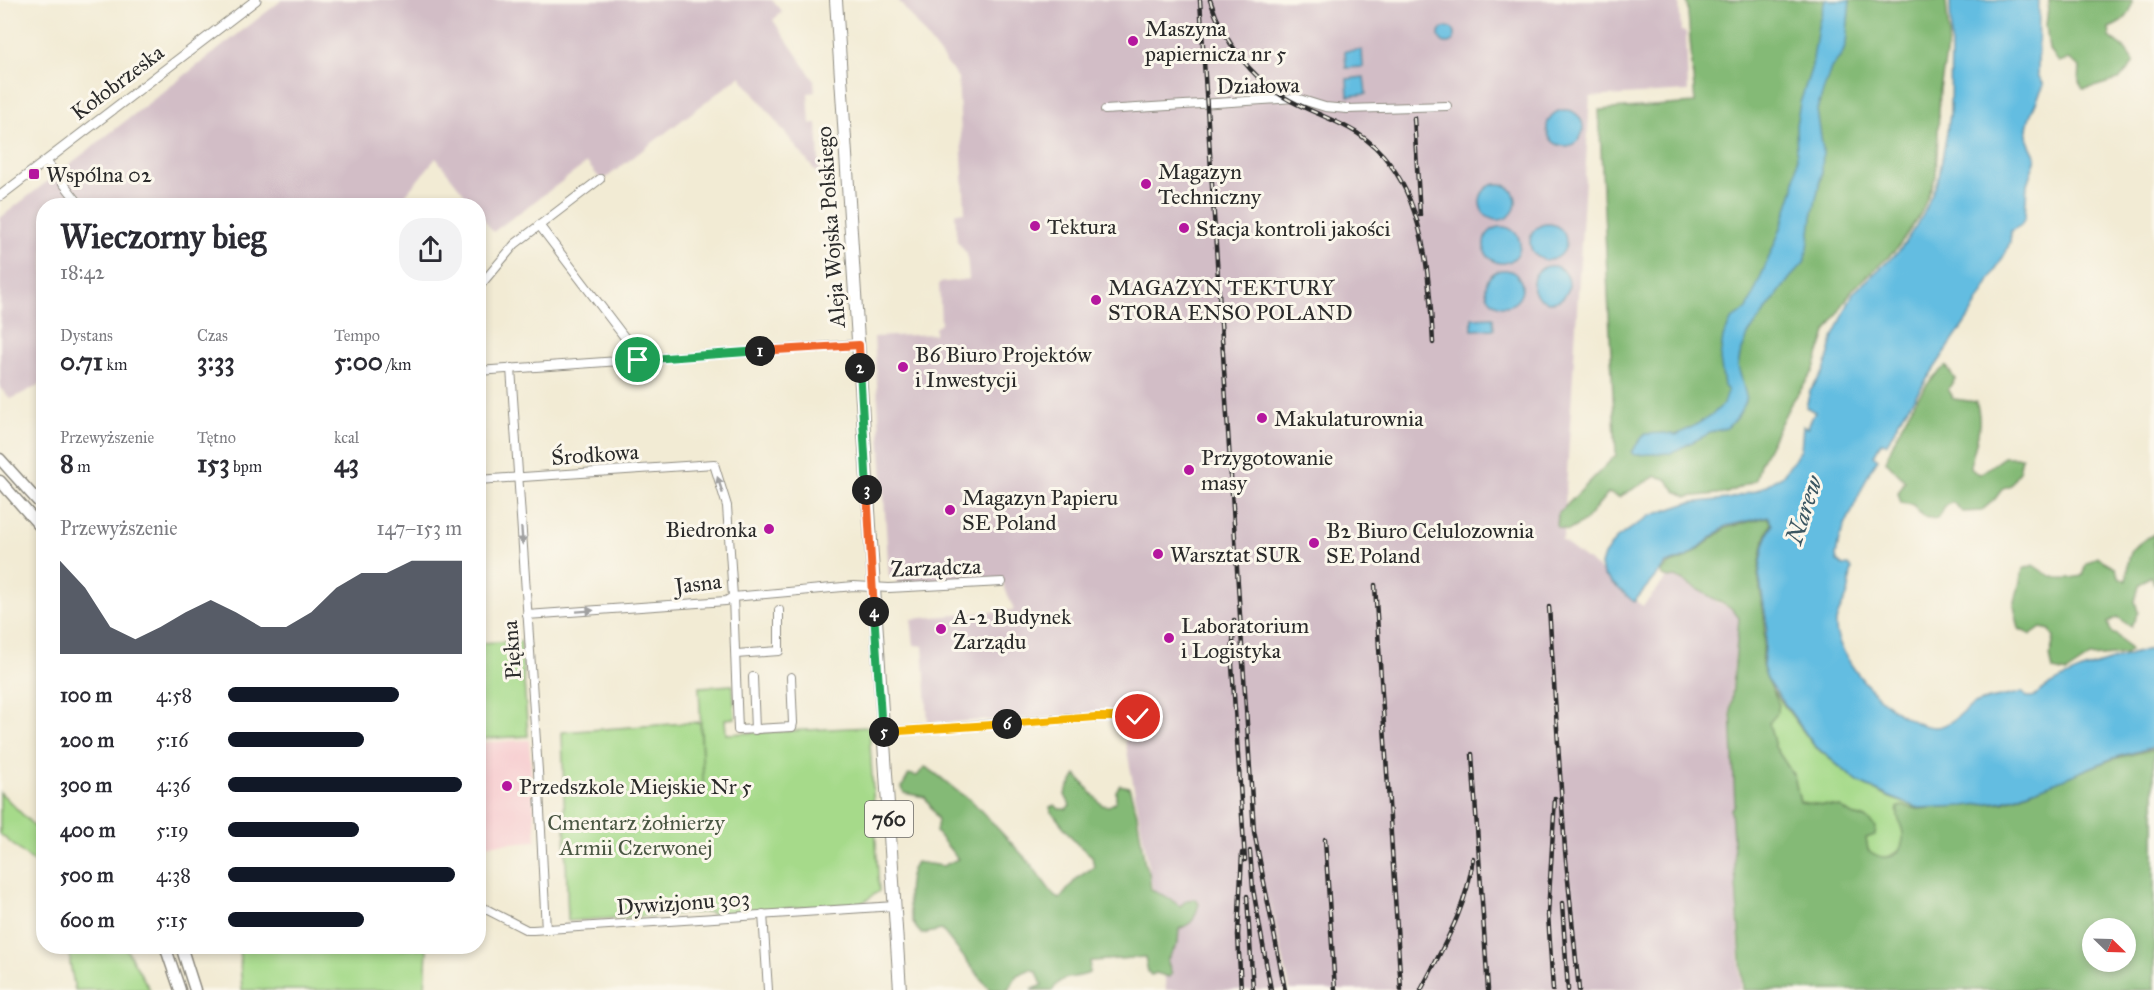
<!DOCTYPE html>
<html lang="pl">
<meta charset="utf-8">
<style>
:root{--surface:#fff;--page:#f2f2f3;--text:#2b2b33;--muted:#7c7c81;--accent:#111827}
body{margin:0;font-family:"IM FELL Great Primer",serif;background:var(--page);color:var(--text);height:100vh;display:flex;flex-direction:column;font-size:22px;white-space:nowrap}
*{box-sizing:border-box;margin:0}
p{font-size:20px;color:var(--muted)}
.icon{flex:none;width:33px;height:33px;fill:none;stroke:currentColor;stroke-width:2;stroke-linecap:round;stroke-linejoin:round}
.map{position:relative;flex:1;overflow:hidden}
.drawer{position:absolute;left:36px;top:198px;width:450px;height:756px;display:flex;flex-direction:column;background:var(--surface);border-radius:24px;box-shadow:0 3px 9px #0003}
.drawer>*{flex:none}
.needle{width:39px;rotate:113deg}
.buttons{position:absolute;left:2082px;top:918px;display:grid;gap:12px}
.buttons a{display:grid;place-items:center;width:54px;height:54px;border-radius:50%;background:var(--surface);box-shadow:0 3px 9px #0003;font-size:30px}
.pin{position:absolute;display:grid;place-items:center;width:51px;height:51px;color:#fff;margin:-26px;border:3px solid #fff;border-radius:50%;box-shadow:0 2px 6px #0007}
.km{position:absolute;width:30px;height:30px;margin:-15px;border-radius:50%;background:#222;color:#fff;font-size:16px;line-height:30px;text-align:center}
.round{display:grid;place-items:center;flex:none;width:63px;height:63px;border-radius:24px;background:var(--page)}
.head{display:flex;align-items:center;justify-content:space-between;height:102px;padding:0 24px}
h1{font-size:33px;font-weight:700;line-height:45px}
.figures{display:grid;grid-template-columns:repeat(3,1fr);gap:9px;height:102px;padding:6px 24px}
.figures div{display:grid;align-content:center}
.figures b{font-size:26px;font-weight:700}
.figures small{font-size:16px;font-weight:400}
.figures p{font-size:16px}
.chart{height:168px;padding:12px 24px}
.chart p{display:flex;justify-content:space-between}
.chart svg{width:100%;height:108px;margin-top:6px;fill:var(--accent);opacity:.7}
ul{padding:0 24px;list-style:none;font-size:20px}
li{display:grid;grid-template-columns:96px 72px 1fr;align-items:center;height:45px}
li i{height:15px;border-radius:8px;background:var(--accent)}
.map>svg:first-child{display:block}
.built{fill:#f7cfd1}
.industrial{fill:#d2bdc6}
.green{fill:#a6da8a;stroke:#68825a;stroke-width:1.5}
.forest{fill:#84ba76;stroke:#587250;stroke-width:1.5;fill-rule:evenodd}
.water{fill:#63bde1;stroke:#477486;stroke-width:1.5}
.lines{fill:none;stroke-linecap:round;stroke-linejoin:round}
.minor-casing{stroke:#8e8b80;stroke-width:10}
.tertiary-casing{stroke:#8e8b80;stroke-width:11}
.secondary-casing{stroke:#8e8b80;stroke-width:13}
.primary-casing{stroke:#8e8b80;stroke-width:14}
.minor{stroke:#fff;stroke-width:8}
.tertiary{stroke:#fff;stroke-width:9}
.secondary{stroke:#fff;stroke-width:10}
.primary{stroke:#fff;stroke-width:12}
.rail-casing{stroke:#2b2b2b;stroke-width:4.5}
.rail{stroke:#fbf7ec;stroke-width:2;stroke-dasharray:7;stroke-linecap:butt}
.oneway{fill:#a0a0a0}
.split-1-casing{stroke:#fff;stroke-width:12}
.split-2-casing{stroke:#fff;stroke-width:12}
.split-3-casing{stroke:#fff;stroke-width:12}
.split-4-casing{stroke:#fff;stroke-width:12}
.split-5-casing{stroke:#fff;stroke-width:12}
.split-6-casing{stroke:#fff;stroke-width:12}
.split-7-casing{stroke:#fff;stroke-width:12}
.split-1{stroke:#22a559;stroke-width:8}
.split-2{stroke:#f0652b;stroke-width:8}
.split-3{stroke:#22a559;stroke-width:8}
.split-4{stroke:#f0652b;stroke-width:8}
.split-5{stroke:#22a559;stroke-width:8}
.split-6{stroke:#f5b400;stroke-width:8}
.split-7{stroke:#f5b400;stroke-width:8}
.poi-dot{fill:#b5179e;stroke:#fbf7ec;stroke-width:2}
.labels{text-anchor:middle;stroke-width:6;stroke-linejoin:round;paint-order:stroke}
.shield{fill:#fbf7ec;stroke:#696865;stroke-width:1.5}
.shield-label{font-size:21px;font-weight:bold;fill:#2b2b2b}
.poi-label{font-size:22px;fill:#2b2b2b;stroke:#fbf7ec;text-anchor:start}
.street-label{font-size:22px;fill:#2b2b2b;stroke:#fbf7ec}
.park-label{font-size:22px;fill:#4a5743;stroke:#fbf7ec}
.water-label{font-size:24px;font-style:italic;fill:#3c5762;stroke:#fbf7ec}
</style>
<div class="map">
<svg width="2154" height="990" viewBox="0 0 2154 990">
<rect width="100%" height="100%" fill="#fbf7ec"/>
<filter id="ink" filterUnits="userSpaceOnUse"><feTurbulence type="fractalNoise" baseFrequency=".0167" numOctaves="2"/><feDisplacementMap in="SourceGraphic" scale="12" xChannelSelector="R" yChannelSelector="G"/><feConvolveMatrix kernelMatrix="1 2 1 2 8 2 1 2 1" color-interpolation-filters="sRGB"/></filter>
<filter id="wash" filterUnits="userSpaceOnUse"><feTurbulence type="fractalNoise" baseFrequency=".008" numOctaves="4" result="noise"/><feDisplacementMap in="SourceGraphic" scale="24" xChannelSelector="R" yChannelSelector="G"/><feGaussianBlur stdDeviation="1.35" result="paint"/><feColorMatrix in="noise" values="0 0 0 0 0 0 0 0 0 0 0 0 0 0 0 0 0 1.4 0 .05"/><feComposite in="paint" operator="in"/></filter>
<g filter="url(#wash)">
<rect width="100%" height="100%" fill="#f2ebd4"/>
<path class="built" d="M 529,740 L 536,841 L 479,845 L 479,743 Z"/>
<g class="industrial">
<path d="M 282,0 L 772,0 L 782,12 L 773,20 L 814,80 L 815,92 L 808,93 L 810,124 L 817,124 L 820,177 L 740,76 L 602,181 L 587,163 L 493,232 L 479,213 L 478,206 L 473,205 L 436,158 L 397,205 L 44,206 L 43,383 L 11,399 L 0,388 L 0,218 Z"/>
<path d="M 898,0 L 1679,0 L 1681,31 L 1686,32 L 1688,91 L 1590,97 L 1563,539 L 1561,540 L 1604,573 L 1628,596 L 1643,606 L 1675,568 L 1713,592 L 1716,602 L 1738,613 L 1740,625 L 1735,652 L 1730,709 L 1735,805 L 1731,809 L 1741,990 L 1290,990 L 1268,888 L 1287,990 L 1166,990 L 1159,922 L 1125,740 L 1146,734 L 1151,729 L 1150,712 L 928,723 L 923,646 L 914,645 L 911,619 L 1014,610 L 1001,579 L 897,584 L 896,577 L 889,577 L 874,337 L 935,334 L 935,328 L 941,324 L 939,283 L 969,279 L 967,254 L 957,241 L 955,213 L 965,212 L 958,78 Z"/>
</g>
<g class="green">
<path d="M 521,641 L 528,736 L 479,739 L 479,643 Z"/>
<path d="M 733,685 L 735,718 L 725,719 L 726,734 L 869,727 L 879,891 L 862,903 L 711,914 L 711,912 L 568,921 L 562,732 L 700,722 L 704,796 L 699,687 Z"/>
<path d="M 1774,692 L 1814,746 L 1858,782 L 1890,798 L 1919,808 L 1966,806 L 2004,802 L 2021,795 L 2028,803 L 1899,851 C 1886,860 1880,859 1868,850 L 1866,838 L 1871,836 L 1865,818 L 1852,815 L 1840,807 L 1800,803 L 1794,776 L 1775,747 L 1769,723 C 1778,711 1779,706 1774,692 Z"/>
<path d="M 0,792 L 43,835 L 43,870 L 0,834 Z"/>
<path d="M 354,946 L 355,951 L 427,948 L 425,990 L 242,990 L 239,947 Z"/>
<path d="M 71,947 L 125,947 L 150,990 L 75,990 L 70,963 Z"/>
</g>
<g class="forest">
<path d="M 1687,0 L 1946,0 L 1949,37 L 1940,89 L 1936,176 L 1921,213 L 1897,249 L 1852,290 L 1826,332 L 1813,372 L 1790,405 L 1760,464 L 1756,480 L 1727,493 L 1687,497 L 1676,491 L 1666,479 L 1656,476 L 1619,497 L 1608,493 L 1585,521 L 1568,531 L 1557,527 L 1558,514 L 1616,455 L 1599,110 L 1695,103 Z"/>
<path d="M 2049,0 L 2132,0 C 2132,16 2122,23 2109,28 L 2110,37 L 2124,48 L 2134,62 L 2119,80 C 2105,82 2096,88 2083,89 L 2079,82 L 2080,67 L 2069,59 L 2059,62 L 2049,50 L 2046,25 Z"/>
<path d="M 1946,366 L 1955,379 L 1948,389 L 1954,399 L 1976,402 C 1984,423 1975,446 1970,466 L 1975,472 L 1980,474 L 2004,457 L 2022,457 L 2019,471 L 2011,485 L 2003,488 L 1995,499 L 1981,511 L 1963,512 L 1952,502 L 1945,507 L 1937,519 L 1923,517 L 1913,505 L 1901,503 L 1898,493 L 1905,481 L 1886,461 C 1897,431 1920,385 1946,366 Z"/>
<path d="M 1767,517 L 1771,523 L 1763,544 L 1758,574 L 1765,624 L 1762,666 L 1779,705 L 1776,715 L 1769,723 L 1775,747 L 1794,776 L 1800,802 L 1840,807 L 1852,815 L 1865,818 L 1876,827 L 1875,835 L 1866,838 L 1868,850 C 1882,861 1900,861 1903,839 C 1905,827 1895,821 1898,807 L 1903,806 L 1918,809 L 2004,802 L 2113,759 L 2154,749 L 2154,990 L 1743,990 L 1731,809 L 1735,805 L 1731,709 L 1739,618 L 1732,609 L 1676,577 L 1669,578 L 1662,576 L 1661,572 L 1668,565 L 1687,558 L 1726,528 ZM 2092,928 L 2126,928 L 2126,962 L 2092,962 Z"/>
<path d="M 2154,534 L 2154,584 L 2150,576 L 2139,586 L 2135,601 L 2138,612 L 2131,627 L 2118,617 L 2108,622 L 2111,633 L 2117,635 L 2130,650 L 2125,654 L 2090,657 L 2066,673 L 2053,670 L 2050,656 L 2054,638 L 2050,630 L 2041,628 L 2031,635 L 2019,629 L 2014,606 L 2023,569 L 2033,565 C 2052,579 2059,581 2082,576 L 2086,564 L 2097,557 L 2115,567 L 2120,579 L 2127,580 C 2128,552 2129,548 2154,534 Z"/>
<path d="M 925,767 C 942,775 954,792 971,800 L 1030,863 L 1055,897 L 1060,899 L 1077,878 L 1094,867 L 1092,856 L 1077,844 L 1051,811 L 1050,807 L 1055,805 L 1059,809 L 1066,809 L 1070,805 L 1065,795 L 1066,791 L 1076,775 L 1102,805 L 1109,806 L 1116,801 L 1116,791 L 1120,785 L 1129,787 L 1137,814 L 1145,865 L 1149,872 L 1151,890 L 1167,897 L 1180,906 L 1187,900 L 1196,899 L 1199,904 C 1194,921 1193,923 1179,929 L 1178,943 L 1167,960 L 1172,974 L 1169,977 L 1156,973 L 1151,975 L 1148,972 L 1145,957 L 1093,961 L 1090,961 L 1089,973 C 1075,980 1061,973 1053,990 L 1031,990 L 1042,985 L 1037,972 L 1031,969 L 1017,975 L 1008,990 L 990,990 L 942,930 L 922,934 C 906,922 904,879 916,862 L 943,866 L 958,859 L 936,832 L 938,820 L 925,797 L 904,793 L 902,787 L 909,774 L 917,776 Z"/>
</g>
<g class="water">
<path d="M 1825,0 L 1850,0 L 1846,44 L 1842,55 L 1831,68 L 1817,110 L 1823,150 L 1822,173 L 1812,217 L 1808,248 L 1804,263 L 1790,278 L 1749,333 L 1740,355 L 1738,366 L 1746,396 L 1744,405 L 1738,416 L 1727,428 L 1714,431 L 1671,453 L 1634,455 L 1631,452 L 1645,434 L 1664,433 L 1676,435 L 1690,428 L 1706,419 L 1724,404 L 1728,391 L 1724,386 L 1720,359 L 1723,337 L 1732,319 L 1747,309 L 1780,231 L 1794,188 L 1797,160 L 1796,125 L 1800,103 L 1812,66 L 1818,26 Z"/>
<path d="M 1950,0 L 2039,0 L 2038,75 L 2044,85 C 2037,102 2023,122 2028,140 C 2030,147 2034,152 2036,158 L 2027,184 L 2025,217 L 2021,225 L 2011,231 L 2010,242 L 2006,252 L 1969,317 L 1900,419 L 1887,444 L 1881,442 L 1874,456 L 1878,459 L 1870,471 L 1839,539 L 1836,556 L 1837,561 L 1843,566 L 1848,565 L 1852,569 C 1849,578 1851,587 1847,596 C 1844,604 1837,613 1836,622 C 1832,659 1904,736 1942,726 C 1955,722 1965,708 1977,703 C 1991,697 2007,697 2022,692 L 2026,697 L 2033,697 C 2063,671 2116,660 2154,647 L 2154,747 L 2113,758 L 2058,781 L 2004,801 L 1965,806 L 1919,808 L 1890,797 L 1858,782 L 1814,745 L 1767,679 L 1763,667 L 1767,625 L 1759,574 L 1764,545 L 1772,524 L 1768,516 L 1726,526 L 1687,557 L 1666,564 L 1634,602 L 1603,575 L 1601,565 L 1604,555 L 1617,538 L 1650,516 L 1688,503 L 1728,499 L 1756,491 L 1782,476 L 1801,450 L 1803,426 L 1807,428 L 1815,412 L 1806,407 L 1810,391 L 1824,371 L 1834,336 L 1853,293 L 1900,250 L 1923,215 L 1939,177 L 1950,115 L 1951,36 Z"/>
<circle cx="1447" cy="35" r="8"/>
<path d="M 1362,50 L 1363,67 L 1346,68 L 1345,51 Z"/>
<path d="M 1364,77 L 1366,94 L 1348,96 L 1347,79 Z"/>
<circle cx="1565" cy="128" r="18"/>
<circle cx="1498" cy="202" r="18"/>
<circle cx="1548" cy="242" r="18"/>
<circle cx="1502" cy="245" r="18"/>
<circle cx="1551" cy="284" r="18"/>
<circle cx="1504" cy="288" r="18"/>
<path d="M 1493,317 L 1494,329 L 1472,330 L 1472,318 Z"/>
</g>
</g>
<g filter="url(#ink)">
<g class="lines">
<defs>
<g id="minor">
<path d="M 1105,110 L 1296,98 L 1325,107 L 1347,109 L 1447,106"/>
<path d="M 46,161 L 81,206"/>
<path d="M 539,225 L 635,351 L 638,360"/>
<path d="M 478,288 L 515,244 L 600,179"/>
<path d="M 511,368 L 538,771 L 546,930"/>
<path d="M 478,371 L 859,344"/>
<path d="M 478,480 L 714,464 L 727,506 L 733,597 L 738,730 L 792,727 L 793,723 L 791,677"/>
<path d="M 527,615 L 726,601 L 733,597 L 854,586 L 889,588 L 1002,582"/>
<path d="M 736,654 L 779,651 L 779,610"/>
<path d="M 753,677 L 755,730"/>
<path d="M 882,732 L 1096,717 L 1138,717 L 1141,714"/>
<path d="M 478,905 L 527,930 L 533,930 L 895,906"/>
<path d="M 763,914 L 768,990"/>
</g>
<path id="tertiary" d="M 0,196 L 256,0"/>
<g id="secondary">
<path d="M 0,459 L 44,508"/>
<path d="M 0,481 L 44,531"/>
<path d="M 165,946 L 180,990"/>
<path d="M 181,946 L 195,990"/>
</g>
<path id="primary" d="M 836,0 L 900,990"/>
</defs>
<use href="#minor" class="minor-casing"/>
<use href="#tertiary" class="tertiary-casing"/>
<use href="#secondary" class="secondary-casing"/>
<use href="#primary" class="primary-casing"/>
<use href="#minor" class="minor"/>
<use href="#tertiary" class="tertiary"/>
<use href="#secondary" class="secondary"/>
<use href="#primary" class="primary"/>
<defs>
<g id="rail">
<path d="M 1200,0 L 1254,831 L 1285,990"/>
<path d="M 1210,0 C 1223,41 1253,81 1291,101 C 1329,121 1362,126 1390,164 C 1426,212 1430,285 1433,343"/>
<path d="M 1414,118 L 1420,215"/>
<path d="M 1375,585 L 1401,990"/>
<path d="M 1549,607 L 1565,850 L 1579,990"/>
<path d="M 1234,620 L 1232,665 L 1245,860"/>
<path d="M 1472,754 L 1488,990"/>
<path d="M 1325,839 L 1335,990"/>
<path d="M 1250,851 L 1253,889 L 1271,990"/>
<path d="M 1247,896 L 1253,990"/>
<path d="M 1562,903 L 1568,990"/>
<path d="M 1241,990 L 1238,935 L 1242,853"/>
<path d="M 1421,990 C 1443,947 1467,908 1473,858"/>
<path d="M 1553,990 L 1548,914 L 1555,798"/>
</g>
</defs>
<use href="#rail" class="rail-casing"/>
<use href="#rail" class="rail"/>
</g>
<defs><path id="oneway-solid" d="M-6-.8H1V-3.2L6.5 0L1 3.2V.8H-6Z" transform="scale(1.5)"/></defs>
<g class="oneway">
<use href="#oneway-solid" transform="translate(720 485) rotate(-108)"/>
<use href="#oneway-solid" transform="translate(522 536) rotate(86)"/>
<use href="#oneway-solid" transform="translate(585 611) rotate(-4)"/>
</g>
</g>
<g class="lines" filter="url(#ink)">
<defs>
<path id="split-1" d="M 638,360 L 760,351"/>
<path id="split-2" d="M 760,351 L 859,345 L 860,368"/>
<path id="split-3" d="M 860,368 L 867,490"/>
<path id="split-4" d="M 867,490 L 874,612"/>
<path id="split-5" d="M 874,612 L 882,732 L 884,732"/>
<path id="split-6" d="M 884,732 L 1007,724"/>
<path id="split-7" d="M 1007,724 L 1096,717 L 1138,717"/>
</defs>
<use href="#split-1" class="split-1-casing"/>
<use href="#split-2" class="split-2-casing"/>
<use href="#split-3" class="split-3-casing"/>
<use href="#split-4" class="split-4-casing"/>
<use href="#split-5" class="split-5-casing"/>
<use href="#split-6" class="split-6-casing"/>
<use href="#split-7" class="split-7-casing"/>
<use href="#split-1" class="split-1"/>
<use href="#split-2" class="split-2"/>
<use href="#split-3" class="split-3"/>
<use href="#split-4" class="split-4"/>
<use href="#split-5" class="split-5"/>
<use href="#split-6" class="split-6"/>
<use href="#split-7" class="split-7"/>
</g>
<g class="poi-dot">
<circle cx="1133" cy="41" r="6"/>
<rect x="28" y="168" width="12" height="12" rx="3"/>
<circle cx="1146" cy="184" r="6"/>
<circle cx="1035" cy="226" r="6"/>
<circle cx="1184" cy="228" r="6"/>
<circle cx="1096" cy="300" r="6"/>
<circle cx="903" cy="367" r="6"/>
<circle cx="1262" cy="418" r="6"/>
<circle cx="1189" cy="470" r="6"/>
<circle cx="950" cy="510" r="6"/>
<circle cx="769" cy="529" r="6"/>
<circle cx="1314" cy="543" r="6"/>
<circle cx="1158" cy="554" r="6"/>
<circle cx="941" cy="629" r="6"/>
<circle cx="1169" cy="638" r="6"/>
<circle cx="507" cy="786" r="6"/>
</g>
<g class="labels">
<rect class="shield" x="865" y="801" width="48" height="36" rx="4.5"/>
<g class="shield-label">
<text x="889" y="826">760</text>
</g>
<g class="poi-label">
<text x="1145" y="36">Maszyna<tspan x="1145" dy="25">papiernicza nr 5</tspan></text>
<text x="1158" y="179">Magazyn<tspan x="1158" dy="25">Techniczny</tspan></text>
<text x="46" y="182">Wspólna 02</text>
<text x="1047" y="234">Tektura</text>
<text x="1196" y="236">Stacja kontroli jakości</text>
<text x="1108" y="295">MAGAZYN TEKTURY<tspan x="1108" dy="25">STORA ENSO POLAND</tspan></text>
<text x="915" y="362">B6 Biuro Projektów<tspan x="915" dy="25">i Inwestycji</tspan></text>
<text x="1274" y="426">Makulaturownia</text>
<text x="1201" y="465">Przygotowanie<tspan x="1201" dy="25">masy</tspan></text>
<text x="962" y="505">Magazyn Papieru<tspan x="962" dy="25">SE Poland</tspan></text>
<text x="757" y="537" text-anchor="end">Biedronka</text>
<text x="1326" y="538">B2 Biuro Celulozownia<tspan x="1326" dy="25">SE Poland</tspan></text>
<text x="1170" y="562">Warsztat SUR</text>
<text x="953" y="624">A-2 Budynek<tspan x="953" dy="25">Zarządu</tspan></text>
<text x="1181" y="633">Laboratorium<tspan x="1181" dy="25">i Logistyka</tspan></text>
<text x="519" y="794">Przedszkole Miejskie Nr 5</text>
</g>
<g class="street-label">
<text transform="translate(117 82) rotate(-37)" y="8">Kołobrzeska</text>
<text transform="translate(1258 85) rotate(-1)" y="8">Działowa</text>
<text transform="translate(830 227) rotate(-94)" y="8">Aleja Wojska Polskiego</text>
<text transform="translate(595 454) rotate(-4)" y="8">Środkowa</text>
<text transform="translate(936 567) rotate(-2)" y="8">Zarządcza</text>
<text transform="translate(698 583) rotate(-7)" y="8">Jasna</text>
<text transform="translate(511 650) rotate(-94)" y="8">Piękna</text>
<text transform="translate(683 902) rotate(-4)" y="8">Dywizjonu 303</text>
</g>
<g class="park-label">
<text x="636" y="830">Cmentarz żołnierzy<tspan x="636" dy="25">Armii Czerwonej</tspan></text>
</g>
<g class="water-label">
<text transform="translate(1804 510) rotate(-72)" y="8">Narew</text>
</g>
</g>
</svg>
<div class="buttons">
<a><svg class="needle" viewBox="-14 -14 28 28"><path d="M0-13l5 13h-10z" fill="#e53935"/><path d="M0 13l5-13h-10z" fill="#7c7c81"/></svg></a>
</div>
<div class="pin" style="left:638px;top:360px;background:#1e9e55"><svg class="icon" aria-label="arrive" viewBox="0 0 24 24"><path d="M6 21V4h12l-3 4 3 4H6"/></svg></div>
<div class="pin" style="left:1138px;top:717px;background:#d93025"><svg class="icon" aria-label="check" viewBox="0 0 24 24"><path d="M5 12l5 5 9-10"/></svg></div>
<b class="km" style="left:760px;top:351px">1</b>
<b class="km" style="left:860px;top:368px">2</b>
<b class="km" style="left:867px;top:490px">3</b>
<b class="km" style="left:874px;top:612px">4</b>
<b class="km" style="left:884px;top:732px">5</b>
<b class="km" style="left:1007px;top:724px">6</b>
<section class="drawer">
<div class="head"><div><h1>Wieczorny bieg</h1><p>18:42</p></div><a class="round"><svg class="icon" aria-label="share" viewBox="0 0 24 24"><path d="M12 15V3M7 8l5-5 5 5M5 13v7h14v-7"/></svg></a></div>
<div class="figures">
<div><p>Dystans</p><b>0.71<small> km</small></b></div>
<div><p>Czas</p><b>3:33</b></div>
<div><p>Tempo</p><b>5:00<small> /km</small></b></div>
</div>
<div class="figures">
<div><p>Przewyższenie</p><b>8<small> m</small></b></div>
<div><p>Tętno</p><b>153<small> bpm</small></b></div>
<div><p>kcal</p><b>43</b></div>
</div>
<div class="chart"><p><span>Przewyższenie</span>147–153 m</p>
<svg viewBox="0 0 160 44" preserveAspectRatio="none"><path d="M0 44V6L10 17L20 33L30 38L40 33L50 27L60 22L70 27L80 33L90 33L100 27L110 17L120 11L130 11L140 6L150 6L160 6V44z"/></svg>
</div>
<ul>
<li><b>100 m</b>4:58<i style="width:73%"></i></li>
<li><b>200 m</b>5:16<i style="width:58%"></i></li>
<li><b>300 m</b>4:36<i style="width:100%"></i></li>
<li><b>400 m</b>5:19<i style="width:56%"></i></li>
<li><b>500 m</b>4:38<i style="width:97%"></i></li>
<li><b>600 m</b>5:15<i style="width:58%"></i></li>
</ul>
</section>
</div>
